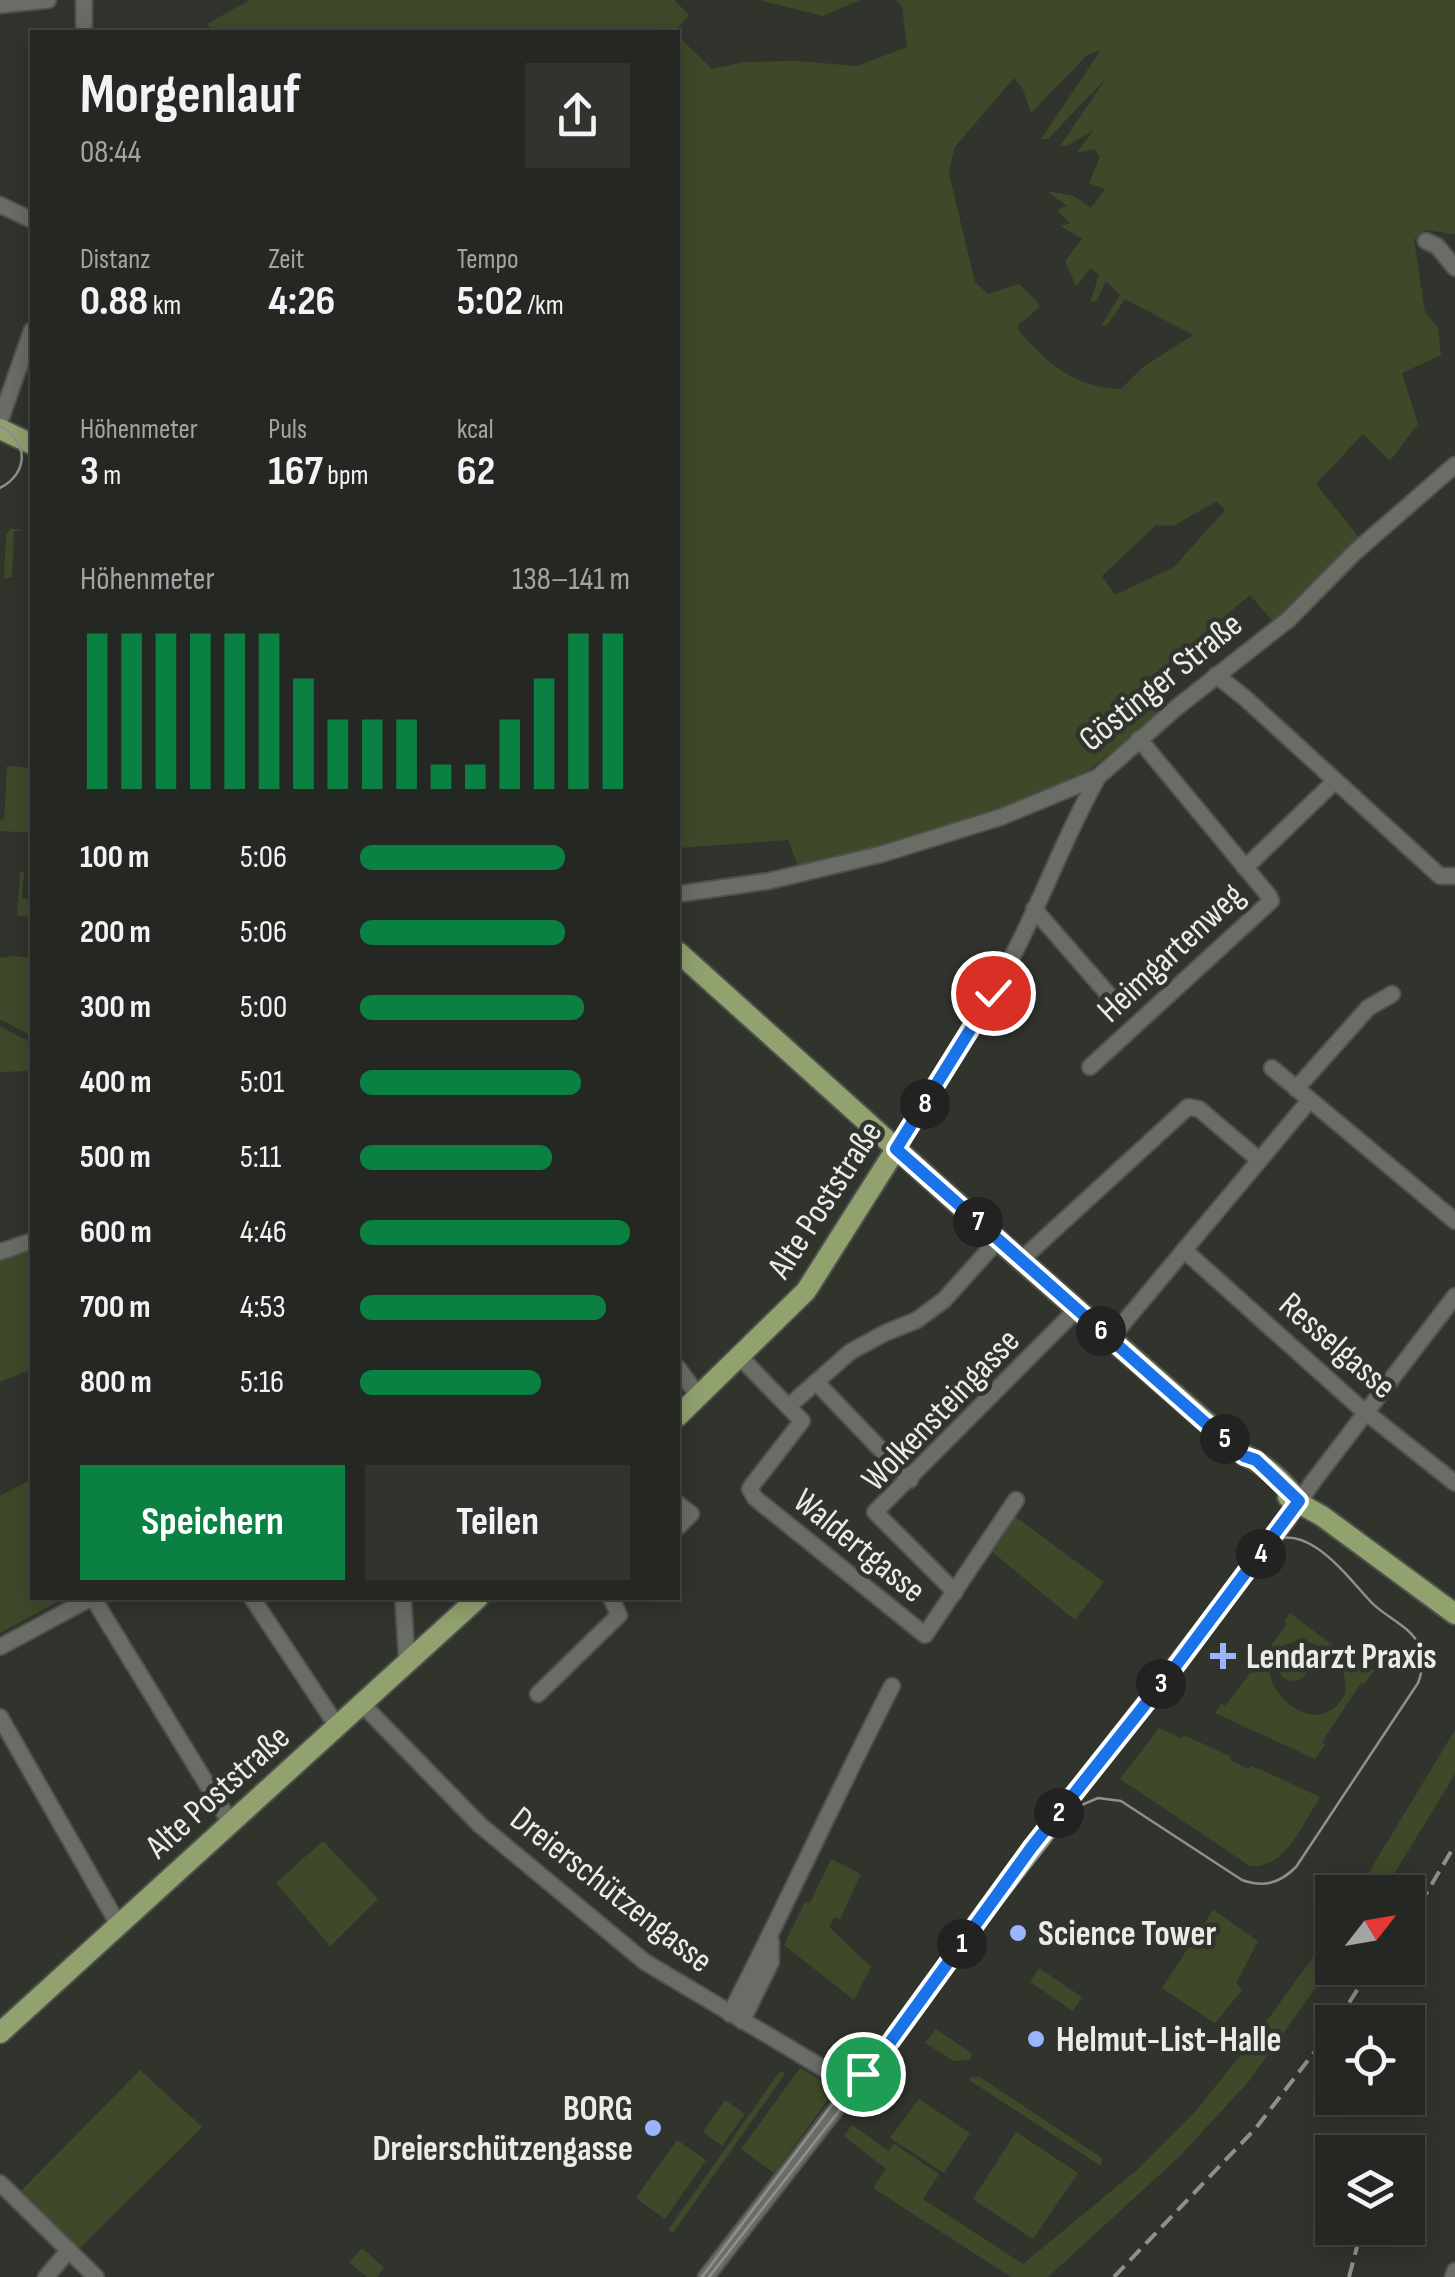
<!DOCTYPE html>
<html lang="de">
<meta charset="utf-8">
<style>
:root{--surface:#252722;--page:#31332f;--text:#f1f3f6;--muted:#a3a5a5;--line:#424440;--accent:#0b8043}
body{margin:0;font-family:"Sofia Sans Condensed",sans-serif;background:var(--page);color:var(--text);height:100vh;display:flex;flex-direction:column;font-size:38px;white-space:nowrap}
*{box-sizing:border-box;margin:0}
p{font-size:32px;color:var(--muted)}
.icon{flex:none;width:55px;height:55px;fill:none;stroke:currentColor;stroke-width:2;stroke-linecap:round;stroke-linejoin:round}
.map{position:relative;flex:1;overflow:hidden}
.drawer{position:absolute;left:30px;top:30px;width:650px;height:1570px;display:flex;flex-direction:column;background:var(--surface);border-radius:0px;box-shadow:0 5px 25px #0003,0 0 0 2px var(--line)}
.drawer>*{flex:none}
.needle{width:65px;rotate:59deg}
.tools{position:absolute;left:1315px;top:1875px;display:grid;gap:20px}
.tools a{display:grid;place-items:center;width:110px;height:110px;border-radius:0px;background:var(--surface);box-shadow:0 5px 25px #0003,0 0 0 2px var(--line);font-size:50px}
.pin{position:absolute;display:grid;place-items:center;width:85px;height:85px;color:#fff;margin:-42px;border:5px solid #fff;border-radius:50%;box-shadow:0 2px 10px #0007}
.km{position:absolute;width:50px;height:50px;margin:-25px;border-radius:50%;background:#222;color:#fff;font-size:28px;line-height:50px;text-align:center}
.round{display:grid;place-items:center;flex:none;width:105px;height:105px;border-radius:0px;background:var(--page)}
.overview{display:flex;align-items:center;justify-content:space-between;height:170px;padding:0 50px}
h1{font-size:55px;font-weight:700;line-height:75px}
.figures{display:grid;grid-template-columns:repeat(3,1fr);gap:15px;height:170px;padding:10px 50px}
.figures div{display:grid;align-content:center}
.figures b{font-size:42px;font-weight:700}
.figures small{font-size:28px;font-weight:400}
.figures p{font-size:28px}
.chart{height:280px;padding:20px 50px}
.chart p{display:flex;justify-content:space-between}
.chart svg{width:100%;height:180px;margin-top:10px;stroke:var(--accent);stroke-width:6}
.cta{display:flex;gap:20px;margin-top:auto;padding:20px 50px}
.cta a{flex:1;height:115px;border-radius:0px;background:var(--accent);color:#fff;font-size:40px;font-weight:700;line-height:115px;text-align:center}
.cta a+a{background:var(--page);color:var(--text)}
ul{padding:0 50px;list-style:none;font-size:32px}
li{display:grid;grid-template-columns:160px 120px 1fr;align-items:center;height:75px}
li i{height:25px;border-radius:12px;background:var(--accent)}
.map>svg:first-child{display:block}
.green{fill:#3f492a;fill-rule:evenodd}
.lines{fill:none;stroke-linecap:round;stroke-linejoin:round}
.minor-casing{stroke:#4f514d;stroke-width:19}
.major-casing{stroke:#4f514d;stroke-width:24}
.minor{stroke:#6a6d66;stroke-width:15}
.major{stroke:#91a26f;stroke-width:20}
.tram{stroke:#8e918b;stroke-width:2.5}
.rail{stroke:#8e918b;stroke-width:4;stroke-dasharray:15 8;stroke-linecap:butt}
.route-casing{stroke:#fff;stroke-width:20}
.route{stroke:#1a73e8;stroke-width:12}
.poi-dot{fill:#9ab5fd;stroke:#31342d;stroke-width:4}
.labels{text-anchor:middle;stroke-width:9;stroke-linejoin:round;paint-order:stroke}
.street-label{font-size:35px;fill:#eaece8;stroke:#31342d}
.poi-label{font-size:35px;font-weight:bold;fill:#eaece8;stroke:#31342d;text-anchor:start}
</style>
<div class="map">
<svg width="1455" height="2277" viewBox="0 0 1455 2277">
<rect width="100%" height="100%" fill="#31342d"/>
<g class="green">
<path d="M 250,0 L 674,0 L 689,15 L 674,32 L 213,32 L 207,24 Z"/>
<path d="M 759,0 L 860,0 L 823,16 Z"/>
<path d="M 896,0 L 1455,0 L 1455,234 L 1425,230 L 1414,240 L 1425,312 L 1438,327 L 1441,355 L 1402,373 L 1418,424 L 1390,461 L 1363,434 L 1316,484 L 1361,540 L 1273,622 L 1250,595 L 1145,683 L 1166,708 L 1088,771 L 989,814 L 799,868 L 788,840 L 678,848 L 678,36 L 712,69 L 744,62 L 796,61 L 857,66 L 907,47 L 902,7 ZM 1101,50 L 1041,139 L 1048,139 L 1107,77 L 1060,146 L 1067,146 L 1094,130 L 1076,153 L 1095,149 L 1100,157 L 1089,183 L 1105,189 L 1091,208 L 1074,196 L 1047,191 L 1067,206 L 1057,210 L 1070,223 L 1061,226 L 1082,239 L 1065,261 L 1076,286 L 1091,268 L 1099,275 L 1090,303 L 1097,300 L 1106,281 L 1120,295 L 1101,326 L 1107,325 L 1125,299 L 1193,335 L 1143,367 L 1121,389 C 1075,388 1046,363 1018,330 L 1018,325 L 1040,307 L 1037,301 L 1019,284 L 988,294 L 975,282 L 949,174 L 954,148 L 1014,78 L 1023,89 L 1031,113 L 1087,55 ZM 1217,501 L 1225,510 L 1174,567 L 1115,595 L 1102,576 L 1156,525 L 1173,526 Z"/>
<path d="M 11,528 L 23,531 L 14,531 L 12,577 L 4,579 L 6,535 Z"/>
<path d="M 7,766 L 32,768 L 32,833 L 0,831 L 0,821 L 4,820 Z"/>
<path d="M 20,872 L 24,872 L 22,898 L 32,900 L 32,917 L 17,916 Z"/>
<path d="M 13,956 L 32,958 L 32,1036 L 0,1019 L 0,958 Z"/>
<path d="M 0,1026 L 32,1043 L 32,1071 L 0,1072 Z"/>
<path d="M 32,1251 L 32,1369 L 0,1382 L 0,1261 Z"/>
<path d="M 32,1479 L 32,1598 L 65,1598 L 0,1633 L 0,1496 Z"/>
<path d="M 1013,1515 L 1104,1582 L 1075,1620 L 990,1550 Z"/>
<path d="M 1290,1613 L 1368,1672 L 1371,1668 L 1374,1671 L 1364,1684 L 1361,1683 L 1322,1742 L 1325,1745 L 1315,1759 L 1215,1713 L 1221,1704 L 1225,1706 L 1287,1624 L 1284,1621 ZM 1301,1641 C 1329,1644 1349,1665 1345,1694 C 1310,1760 1222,1649 1301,1641 Z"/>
<circle cx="1293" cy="1666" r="15"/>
<path d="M 1159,1728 L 1182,1739 L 1184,1735 L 1231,1757 L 1230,1760 L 1249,1769 L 1251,1766 L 1266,1772 L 1320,1797 C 1303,1823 1285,1870 1250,1866 L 1120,1779 Z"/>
<path d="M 1455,1730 L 1455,1774 L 1383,1892 L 1357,1892 Z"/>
<path d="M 323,1841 L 378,1899 L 330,1946 L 276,1883 Z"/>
<path d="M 831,1859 L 861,1874 L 840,1919 L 834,1917 L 829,1927 L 871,1967 L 854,2000 L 784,1945 L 805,1902 L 810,1903 Z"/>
<path d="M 1213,1910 L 1258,1941 L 1236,1983 L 1242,1990 L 1215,2023 L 1162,1988 Z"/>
<path d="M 1332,1930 L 1332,1965 L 1249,2081 L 1180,2156 L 1048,2277 L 1011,2277 L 873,2188 L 886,2169 L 844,2136 L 852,2125 L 889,2151 L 894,2144 L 939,2174 L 923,2199 L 1023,2264 L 1138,2169 L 1194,2113 L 1256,2036 Z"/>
<path d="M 1039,1968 L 1082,1997 L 1073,2011 L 1030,1982 Z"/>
<path d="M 936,2029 L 972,2054 L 970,2060 L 954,2061 L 925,2043 Z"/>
<path d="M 800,2068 C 815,2077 831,2082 827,2101 L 774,2173 L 741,2149 Z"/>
<path d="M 140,2070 L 202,2127 L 79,2249 L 21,2191 Z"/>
<path d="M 780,2071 L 785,2074 L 673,2233 L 668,2230 Z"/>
<path d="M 971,2077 L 980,2077 L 1102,2158 L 1101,2166 L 969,2080 Z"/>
<path d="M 919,2099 L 970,2133 L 944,2173 L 890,2138 Z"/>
<path d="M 725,2100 L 745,2114 L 722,2146 L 703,2132 Z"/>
<path d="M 1016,2132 L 1078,2173 L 1033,2239 L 973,2199 Z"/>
<path d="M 677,2140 L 706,2160 L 665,2219 L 636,2198 Z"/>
<path d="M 362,2248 L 384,2268 L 377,2277 L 367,2277 L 349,2262 Z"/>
</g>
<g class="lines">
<defs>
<g id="minor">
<path d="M 84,0 L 84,32"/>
<path d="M 0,5 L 48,0"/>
<path d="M 0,205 L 32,220"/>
<path d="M 1426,241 L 1437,246 L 1455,268"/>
<path d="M 0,421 L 32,330"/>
<path d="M 1216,675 L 1245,698 L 1440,876 L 1455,876"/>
<path d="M 1245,868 L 1335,781"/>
<path d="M 678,894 L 769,881 L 882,854 L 1001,817 L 1098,777 L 1176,708 L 1289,619 L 1355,552 L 1455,465"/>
<path d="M 1034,909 L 1115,1002"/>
<path d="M 1090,1067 L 1271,901 L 1269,896 L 1139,739"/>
<path d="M 1272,1068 L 1455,1221"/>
<path d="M 1296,1089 L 1368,1008 L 1392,994"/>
<path d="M 896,1149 C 934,1084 976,1024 1012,957 C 1043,898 1065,835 1098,777"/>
<path d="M 1184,1250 L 1358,1406 L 1455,1483"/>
<path d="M 0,1252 L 32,1241"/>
<path d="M 1021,1260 L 1188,1107 L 1199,1109 L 1258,1159"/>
<path d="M 1110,1339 L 1309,1101"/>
<path d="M 740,1357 L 802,1421 L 753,1484 L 750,1489 L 755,1498 L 925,1635 L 1016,1500"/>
<path d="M 678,1368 L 699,1397"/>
<path d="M 816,1382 L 910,1480"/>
<path d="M 789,1406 L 850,1352 L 885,1333 L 917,1320 L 944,1300 L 998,1240"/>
<path d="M 678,1504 L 691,1514 L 678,1527"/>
<path d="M 955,1592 L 875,1512 L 1077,1309"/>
<path d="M 93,1598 L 230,1822"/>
<path d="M 252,1598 L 337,1726"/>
<path d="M 403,1598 L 407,1661"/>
<path d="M 0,1647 L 91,1598"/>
<path d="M 538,1694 L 619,1615 L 611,1598"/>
<path d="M 361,1703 L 480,1825 L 645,1962 L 853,2086"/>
<path d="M 0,1717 L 118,1924"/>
<path d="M 730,2014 C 786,1906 836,1795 892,1686"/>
<path d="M 742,2021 L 771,1962 L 771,1941"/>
<path d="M 864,2072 L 886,2049 L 1031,1848 L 1287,1521 L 1312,1483 L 1455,1296"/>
<path d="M 0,2183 L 96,2277"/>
<path d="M 46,2277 L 69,2250"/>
<path d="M 706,2277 L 860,2078"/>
<path d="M 1453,2277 L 1455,2271"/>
</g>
<g id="major">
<path d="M 0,429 L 32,444"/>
<path d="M 678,952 L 998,1240 L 1244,1455 C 1266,1464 1284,1483 1299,1501"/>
<path d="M 678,1416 L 806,1291 L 896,1149"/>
<path d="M 1288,1497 L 1322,1516 L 1455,1614"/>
<path d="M 0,2033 L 478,1598"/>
</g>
</defs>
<use href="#minor" class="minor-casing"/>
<use href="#major" class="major-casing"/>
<use href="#minor" class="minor"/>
<use href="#major" class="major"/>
<g class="tram">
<path d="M 0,426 C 29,441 29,473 0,488"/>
<path d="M 702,2277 L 1029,1844 L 1265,1545 C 1305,1516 1348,1578 1372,1603 C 1387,1618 1410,1626 1419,1645 C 1425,1658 1423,1670 1418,1683 L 1296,1867 C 1280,1883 1264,1888 1242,1880 L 1121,1801 L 1098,1798 L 1077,1807 L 709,2277"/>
</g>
<g class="rail">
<path d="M 1408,1924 L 1455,1845"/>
<path d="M 1337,2022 L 1371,1968"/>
<path d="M 1114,2277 L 1256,2128 L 1332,2029"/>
<path d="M 1349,2277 L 1362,2228"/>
</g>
</g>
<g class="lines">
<defs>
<path id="route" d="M 863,2074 L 886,2048 L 1031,1848 L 1178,1663 L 1299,1501 L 1256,1460 L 1244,1456 L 1202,1420 L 896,1149 L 993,993"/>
</defs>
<use href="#route" class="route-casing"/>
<use href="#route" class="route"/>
</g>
<g class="poi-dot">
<path d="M1218 1641h10v10h10v10h-10v10h-10v-10h-10v-10h10z"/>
<circle cx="1018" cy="1933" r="10"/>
<circle cx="1036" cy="2039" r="10"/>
<circle cx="653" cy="2128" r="10"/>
</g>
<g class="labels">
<g class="street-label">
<text transform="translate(1160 681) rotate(-39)" y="12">Göstinger Straße</text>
<text transform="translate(1170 952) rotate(-43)" y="12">Heimgartenweg</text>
<text transform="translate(824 1199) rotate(-57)" y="12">Alte Poststraße</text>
<text transform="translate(1338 1345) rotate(41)" y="12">Resselgasse</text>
<text transform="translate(940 1409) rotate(-46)" y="12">Wolkensteingasse</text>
<text transform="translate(860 1545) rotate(39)" y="12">Waldertgasse</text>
<text transform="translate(217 1791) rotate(-42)" y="12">Alte Poststraße</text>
<text transform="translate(612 1889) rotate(38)" y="12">Dreierschützengasse</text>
</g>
<g class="poi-label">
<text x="1246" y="1668">Lendarzt Praxis</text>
<text x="1038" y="1945">Science Tower</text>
<text x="1056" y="2051">Helmut-List-Halle</text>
<text x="633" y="2120" text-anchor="end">BORG<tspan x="633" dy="40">Dreierschützengasse</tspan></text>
</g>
</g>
</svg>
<div class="tools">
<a><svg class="needle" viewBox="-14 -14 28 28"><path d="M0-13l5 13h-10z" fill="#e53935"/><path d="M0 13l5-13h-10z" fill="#a3a5a5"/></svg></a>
<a><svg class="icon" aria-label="locate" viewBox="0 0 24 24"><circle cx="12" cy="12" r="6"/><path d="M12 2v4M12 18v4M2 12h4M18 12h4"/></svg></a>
<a><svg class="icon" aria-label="layers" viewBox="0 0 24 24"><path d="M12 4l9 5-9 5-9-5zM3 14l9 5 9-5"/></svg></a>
</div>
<div class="pin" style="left:863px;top:2074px;background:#1e9e55"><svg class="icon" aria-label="arrive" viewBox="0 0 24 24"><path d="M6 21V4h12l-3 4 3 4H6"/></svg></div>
<div class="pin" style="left:993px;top:993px;background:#d93025"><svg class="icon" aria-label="check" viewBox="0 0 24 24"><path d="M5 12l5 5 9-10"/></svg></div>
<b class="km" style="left:962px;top:1944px">1</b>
<b class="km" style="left:1059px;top:1813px">2</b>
<b class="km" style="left:1161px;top:1684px">3</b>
<b class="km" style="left:1261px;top:1554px">4</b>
<b class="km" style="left:1225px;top:1439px">5</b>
<b class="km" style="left:1101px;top:1331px">6</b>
<b class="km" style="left:978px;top:1222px">7</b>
<b class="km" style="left:925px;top:1104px">8</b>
<section class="drawer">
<div class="overview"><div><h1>Morgenlauf</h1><p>08:44</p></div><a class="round"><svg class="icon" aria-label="share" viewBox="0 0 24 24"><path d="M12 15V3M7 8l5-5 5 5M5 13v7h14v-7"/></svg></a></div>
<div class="figures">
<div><p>Distanz</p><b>0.88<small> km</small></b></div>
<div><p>Zeit</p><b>4:26</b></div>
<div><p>Tempo</p><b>5:02<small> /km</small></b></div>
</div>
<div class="figures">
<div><p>Höhenmeter</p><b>3<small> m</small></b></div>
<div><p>Puls</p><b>167<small> bpm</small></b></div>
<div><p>kcal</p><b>62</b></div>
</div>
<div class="chart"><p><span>Höhenmeter</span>138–141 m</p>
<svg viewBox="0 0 160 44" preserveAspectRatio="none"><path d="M5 44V6M15 44V6M25 44V6M35 44V6M45 44V6M55 44V6M65 44V17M75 44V27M85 44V27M95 44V27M105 44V38M115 44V38M125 44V27M135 44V17M145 44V6M155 44V6"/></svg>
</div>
<ul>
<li><b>100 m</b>5:06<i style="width:76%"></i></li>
<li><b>200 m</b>5:06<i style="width:76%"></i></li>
<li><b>300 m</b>5:00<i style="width:83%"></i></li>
<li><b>400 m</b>5:01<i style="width:82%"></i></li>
<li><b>500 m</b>5:11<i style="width:71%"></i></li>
<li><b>600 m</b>4:46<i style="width:100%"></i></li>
<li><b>700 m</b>4:53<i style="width:91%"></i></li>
<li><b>800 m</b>5:16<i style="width:67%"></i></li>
</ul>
<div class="cta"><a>Speichern</a><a>Teilen</a></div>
</section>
</div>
